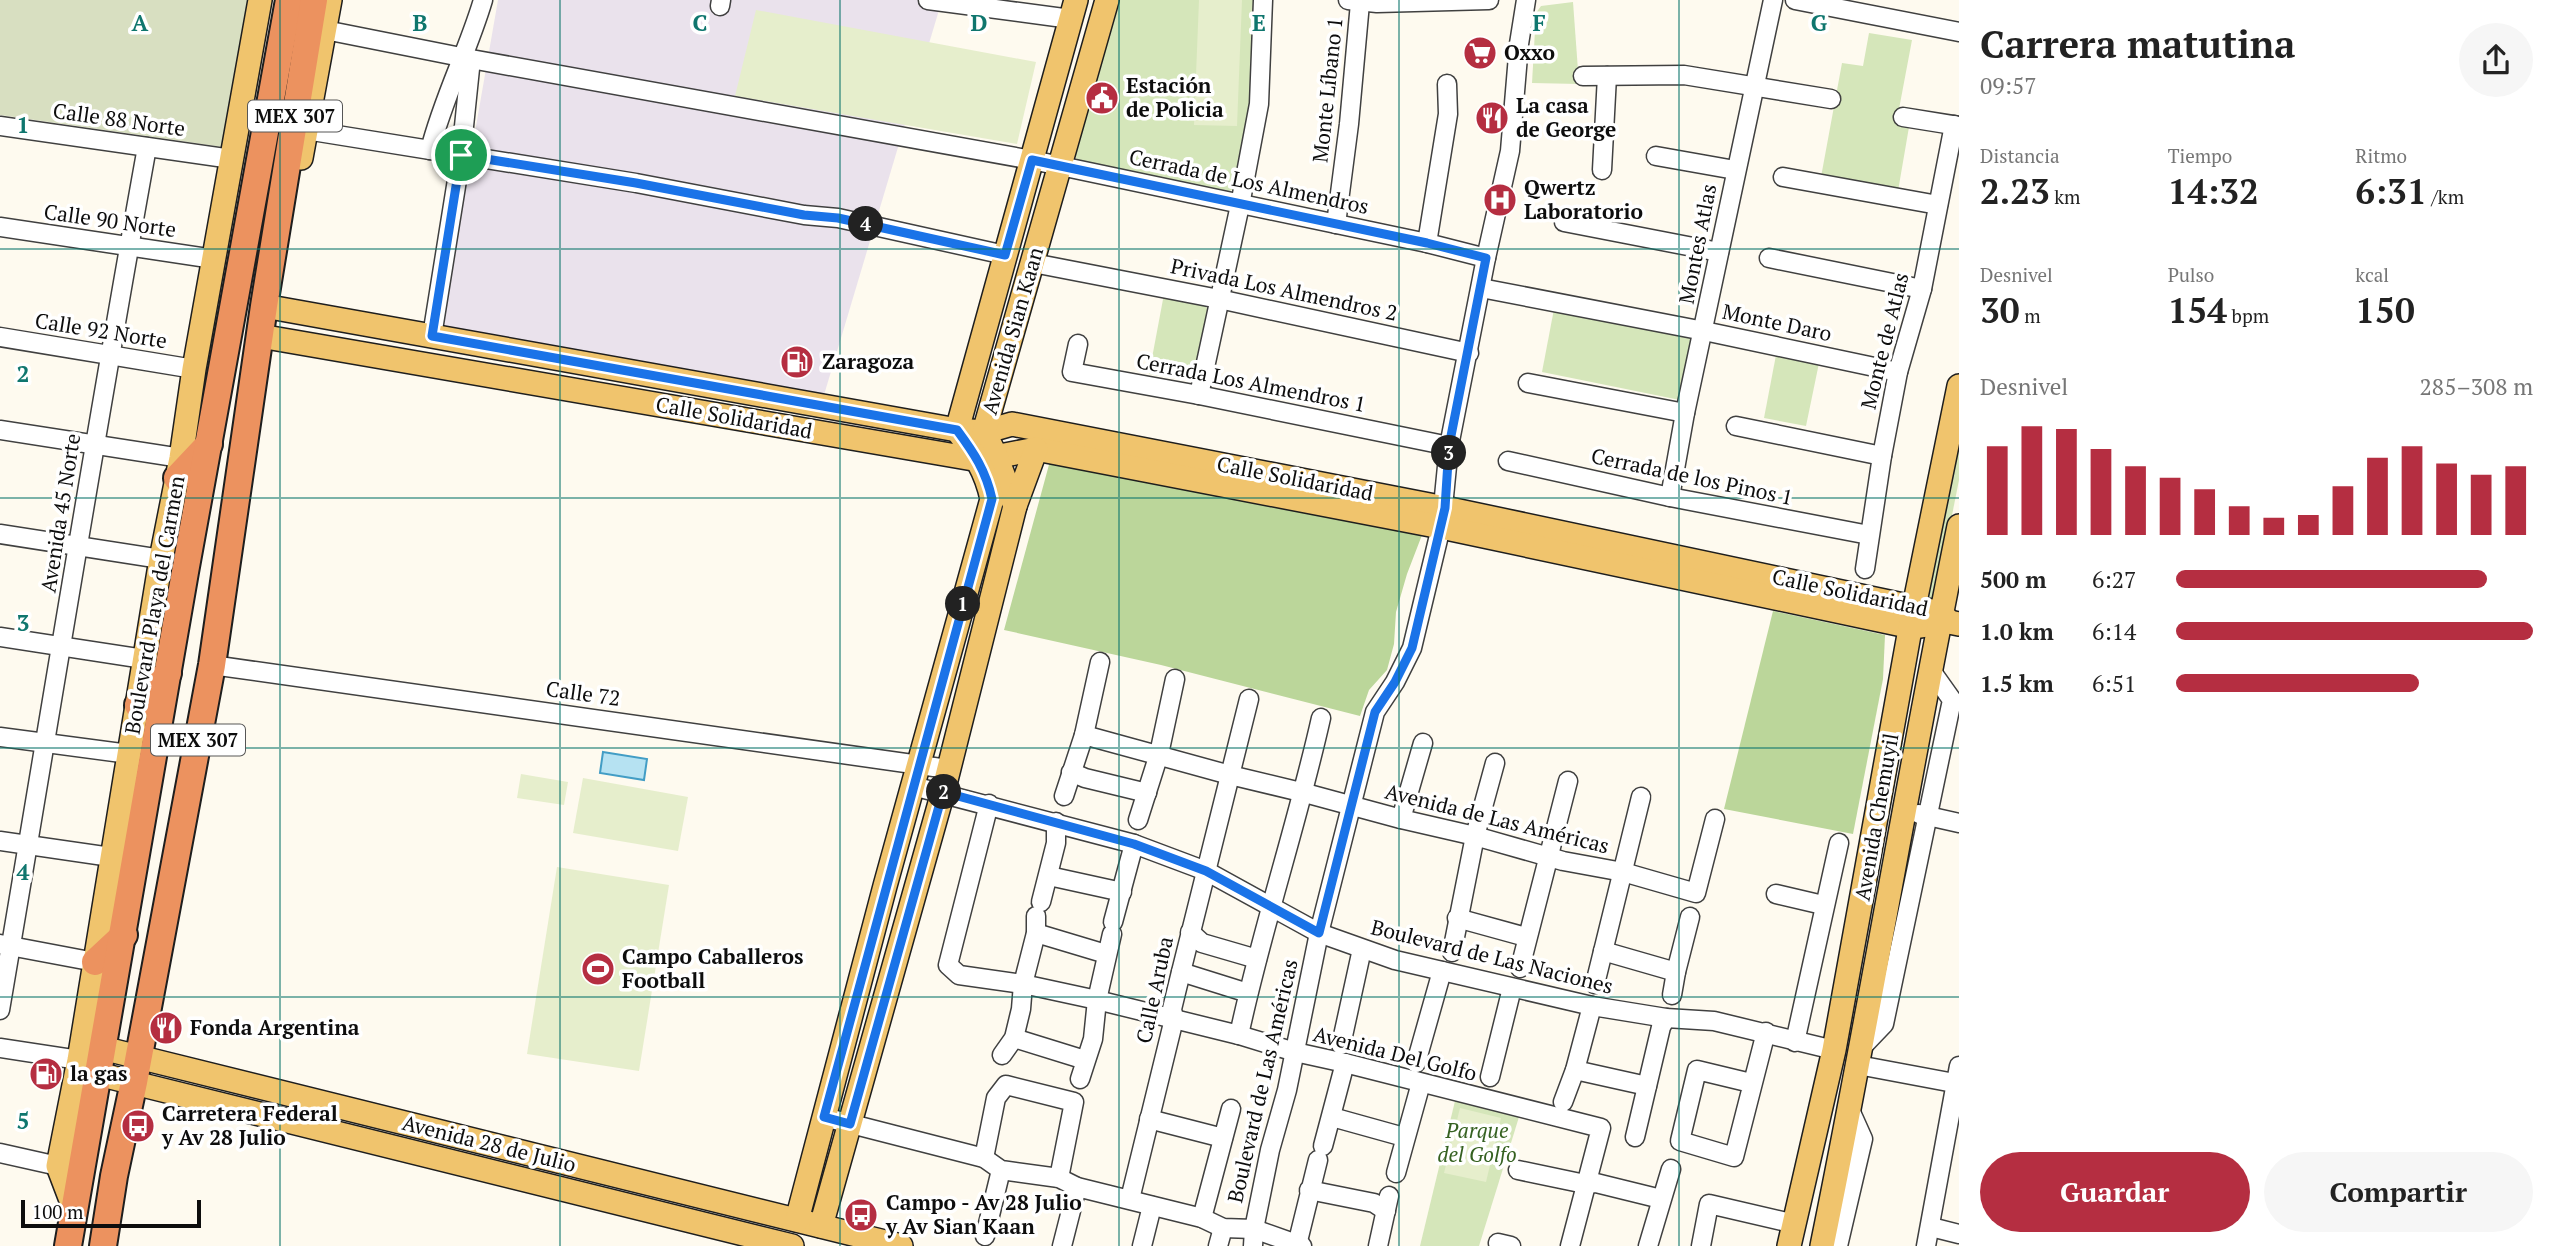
<!DOCTYPE html>
<html lang="es">
<meta charset="utf-8">
<style>
:root{--surface:#fff;--page:#f6f6f6;--text:#222;--muted:#767676;--accent:#b52e41}
body{margin:0;font-family:"PT Serif",serif;background:var(--page);color:var(--text);height:100vh;display:flex;flex-direction:column;font-size:26px;white-space:nowrap}
*{box-sizing:border-box;margin:0}
p{font-size:23px;color:var(--muted)}
.icon{flex:none;width:38px;height:38px;fill:none;stroke:currentColor;stroke-width:2;stroke-linecap:round;stroke-linejoin:round}
.map{position:relative;flex:1;overflow:hidden}
.side{display:flex;flex-direction:column;background:var(--surface);width:595px}
.side>*{flex:none}
.scale{position:absolute;left:21px;bottom:18px;width:180px;box-sizing:border-box;padding-left:7px;border:4px solid #0d0d0d;border-top:0;font-size:19px;line-height:24px;white-space:nowrap;color:#0d0d0d;-webkit-text-stroke:5px #fff;paint-order:stroke}
.pin{position:absolute;display:grid;place-items:center;width:60px;height:60px;color:#fff;margin:-30px;border:4px solid #fff;border-radius:50%;box-shadow:0 2px 7px #0007}
.km{position:absolute;width:35px;height:35px;margin:-18px;border-radius:50%;background:#222;color:#fff;font-size:19px;line-height:35px;text-align:center}
.round{display:grid;place-items:center;flex:none;width:74px;height:74px;border-radius:37px;background:var(--page)}
.head{display:flex;align-items:center;justify-content:space-between;height:119px;padding:0 21px}
h1{font-size:38px;font-weight:700;line-height:52px}
.metrics{display:grid;grid-template-columns:repeat(3,1fr);gap:10px;height:119px;padding:7px 21px}
.metrics div{display:grid;align-content:center}
.metrics b{font-size:35px;font-weight:700}
.metrics small{font-size:19px;font-weight:400}
.metrics p{font-size:19px}
.chart{height:196px;padding:14px 21px}
.chart p{display:flex;justify-content:space-between}
.chart svg{width:100%;height:126px;margin-top:7px;stroke:var(--accent);stroke-width:6}
.primary-button{display:flex;gap:14px;margin-top:auto;padding:14px 21px}
.primary-button a{flex:1;height:80px;border-radius:42px;background:var(--accent);color:#fff;font-size:28px;font-weight:700;line-height:80px;text-align:center}
.primary-button a+a{background:var(--page);color:var(--text)}
ul{padding:0 21px;list-style:none;font-size:23px}
li{display:grid;grid-template-columns:112px 84px 1fr;align-items:center;height:52px}
li i{height:18px;border-radius:9px;background:var(--accent)}
main{display:flex;flex:1;min-height:0}
.map>svg:first-child{display:block}
.industrial{fill:#eae2ec}
.green{fill:#d5e6ba}
.forest{fill:#bbd69a}
.cemetery{fill:#d8dfc1}
.pitch{fill:#e6eecc}
.water{fill:#b6e2f2;stroke:#429dc5;stroke-width:2}
.lines{fill:none;stroke-linecap:round;stroke-linejoin:round}
.minor-casing{stroke:#404040;stroke-width:21}
.major-casing{stroke:#1e1e1e;stroke-width:26}
.highway-casing{stroke:#1e1e1e;stroke-width:30}
.minor{stroke:#fff;stroke-width:18}
.major{stroke:#f0c46d;stroke-width:23}
.highway{stroke:#ec925f;stroke-width:26}
.route-casing{stroke:#fff;stroke-width:14}
.route{stroke:#1a73e8;stroke-width:9}
.grid{fill:none;stroke:#0f766e;stroke-width:2;stroke-opacity:0.55}
.labels{text-anchor:middle;stroke-width:7;stroke-linejoin:round;paint-order:stroke}
.shield{fill:#fff;stroke:#565656;stroke-width:2}
.shield-label{font-size:19px;font-weight:bold;fill:#0d0d0d}
.poi-label{font-size:21px;font-weight:bold;fill:#0d0d0d;stroke:#fff;text-anchor:start}
.street-label{font-size:21px;fill:#0d0d0d;stroke:#fff}
.park-label{font-size:21px;font-style:italic;fill:#356121;stroke:#fff}
.grid-label{font-size:23px;text-anchor:middle;font-weight:bold;fill:#0f766e;stroke:#fff;stroke-width:7;stroke-linejoin:round;paint-order:stroke}
</style>
<main>
<div class="map">
<svg width="1959" height="1246" viewBox="0 0 1959 1246">
<rect width="100%" height="100%" fill="#fefaef"/>
<path class="industrial" d="M 498,0 L 942,0 L 824,395 L 441,327 Z"/>
<g class="green">
<path d="M 1117,0 L 1253,0 L 1251,103 L 1237,187 L 1224,194 L 1080,164 L 1075,156 Z"/>
<path d="M 1573,2 L 1579,84 L 1532,83 L 1536,13 L 1541,6 Z"/>
<path d="M 1869,33 L 1912,40 L 1896,125 L 1909,127 L 1898,191 L 1821,177 L 1842,63 L 1863,66 Z"/>
<path d="M 1164,294 L 1202,302 L 1209,311 L 1199,372 L 1191,381 L 1149,374 Z"/>
<path d="M 1554,309 L 1693,337 L 1680,400 L 1542,372 Z"/>
<path d="M 1776,355 L 1819,363 L 1806,426 L 1764,418 Z"/>
<path d="M 1959,436 L 1959,480 L 1935,601 L 1926,600 Z"/>
<path d="M 1455,1101 L 1519,1117 L 1479,1246 L 1420,1246 Z"/>
</g>
<g class="forest">
<path d="M 1050,461 L 1422,535 L 1407,574 L 1396,612 L 1394,644 L 1387,670 L 1369,690 L 1360,716 L 1161,665 L 1004,630 Z"/>
<path d="M 1773,611 L 1885,635 L 1883,679 L 1853,834 L 1724,809 Z"/>
</g>
<path class="cemetery" d="M 0,0 L 256,0 L 230,148 L 0,115 Z"/>
<g class="pitch">
<path d="M 1199,0 L 1242,0 L 1237,126 L 1194,125 Z"/>
<path d="M 756,10 L 1036,62 L 1017,144 L 735,96 Z"/>
<path d="M 521,774 L 568,782 L 564,805 L 517,798 Z"/>
<path d="M 583,778 L 688,797 L 678,851 L 573,833 Z"/>
<path d="M 557,867 L 669,885 L 639,1071 L 527,1054 Z"/>
<path d="M 1460,1108 L 1501,1118 L 1486,1182 L 1444,1173 Z"/>
</g>
<path class="water" d="M 603,752 L 647,759 L 644,780 L 600,773 Z"/>
<g class="lines">
<defs>
<g id="minor">
<path d="M 928,0 L 1071,19"/>
<path d="M 1348,0 L 1377,3 L 1489,0"/>
<path d="M 1795,0 L 1959,32"/>
<path d="M 720,6 L 721,0"/>
<path d="M 325,30 L 471,59 L 1032,160 L 1427,243 L 1486,258"/>
<path d="M 1583,76 L 1684,75 L 1831,99"/>
<path d="M 1903,117 L 1959,126"/>
<path d="M 0,126 L 232,159"/>
<path d="M 306,130 L 636,183 L 804,215 L 838,218 L 1005,255"/>
<path d="M 430,150 C 443,98 468,51 483,0"/>
<path d="M 1656,156 L 1735,170"/>
<path d="M 1602,170 L 1607,76"/>
<path d="M 1783,177 L 1938,205"/>
<path d="M 1564,222 L 1719,252"/>
<path d="M 1336,224 L 1349,124 L 1360,3"/>
<path d="M 0,227 L 214,259"/>
<path d="M 1427,243 L 1448,114 L 1447,84"/>
<path d="M 1769,258 L 1922,289"/>
<path d="M 1033,263 L 1219,299 L 1469,353"/>
<path d="M 1481,288 L 1704,331 L 1898,372"/>
<path d="M 432,336 L 461,155 L 471,59"/>
<path d="M 0,337 L 194,369"/>
<path d="M 1078,344 L 1072,372 L 1199,395 L 1449,446"/>
<path d="M 1528,383 L 1685,413"/>
<path d="M 1199,395 L 1240,205 L 1259,104 L 1263,0"/>
<path d="M 1736,426 L 1882,456"/>
<path d="M 0,430 L 181,458"/>
<path d="M 1508,461 L 1670,497 L 1869,535"/>
<path d="M 1670,497 L 1685,413 L 1773,0"/>
<path d="M 0,534 L 161,559"/>
<path d="M 1865,569 L 1882,456 L 1898,372 L 1922,289 L 1954,125"/>
<path d="M 0,637 L 144,659"/>
<path d="M 212,665 L 948,769"/>
<path d="M 1084,735 L 1230,775 L 1305,793 L 1401,819 L 1475,836 L 1563,861 L 1623,872 L 1696,893 L 1715,819"/>
<path d="M 0,737 L 129,754"/>
<path d="M 1071,772 L 1085,778 L 1147,793"/>
<path d="M 913,786 L 1134,844 L 1206,871 L 1319,933 L 1395,960 L 1592,1006 L 1666,1018 L 1714,1021 L 1834,1050"/>
<path d="M 1064,796 L 1084,735 L 1100,662"/>
<path d="M 989,804 L 948,965 L 959,975 L 1023,984 L 1097,1000 L 1239,1035 L 1295,1052 L 1345,1063 L 1601,1128 L 1570,1246"/>
<path d="M 1919,814 L 1959,823"/>
<path d="M 1401,819 L 1423,743"/>
<path d="M 1138,820 L 1159,754 L 1175,679"/>
<path d="M 0,841 L 111,857"/>
<path d="M 1049,876 L 1122,892"/>
<path d="M 1776,894 L 1823,905"/>
<path d="M 1041,902 L 1056,843 L 1056,822"/>
<path d="M 1457,918 L 1526,937"/>
<path d="M 1113,922 L 1134,844"/>
<path d="M 1190,932 L 1202,943 L 1257,959"/>
<path d="M 1036,933 L 1106,954"/>
<path d="M 0,944 L 95,962"/>
<path d="M 1603,951 L 1676,972 L 1690,917"/>
<path d="M 1452,952 L 1475,836 L 1495,763"/>
<path d="M 1520,968 L 1568,781"/>
<path d="M 1181,972 L 1248,993"/>
<path d="M 1595,984 L 1641,797"/>
<path d="M 1672,995 L 1676,972"/>
<path d="M 0,1010 C 49,722 95,434 147,147"/>
<path d="M 1239,1035 C 1262,928 1297,825 1321,718"/>
<path d="M 1014,1038 L 1085,1060"/>
<path d="M 1795,1042 L 1839,843"/>
<path d="M 1341,1045 L 1362,949"/>
<path d="M 1862,1047 L 1884,1024 L 1952,700 L 1930,669"/>
<path d="M 0,1048 L 79,1060 L 88,1067"/>
<path d="M 1002,1055 L 1014,1038 L 1021,1009 L 1023,984 L 1036,933 L 1036,916"/>
<path d="M 1416,1063 L 1442,971"/>
<path d="M 1858,1065 L 1959,1084"/>
<path d="M 1575,1070 L 1647,1086"/>
<path d="M 1490,1077 L 1512,988"/>
<path d="M 1080,1079 L 1093,1039 L 1097,1000 L 1112,934"/>
<path d="M 1751,1083 L 1697,1070 L 1680,1141 L 1734,1157 L 1766,1032"/>
<path d="M 1563,1102 L 1575,1070 L 1592,1006"/>
<path d="M 824,1117 L 984,1158 L 1001,1170 L 1059,1178 L 1077,1187 L 1202,1218 L 1223,1228 L 1254,1229 L 1302,1246"/>
<path d="M 1332,1117 L 1404,1137"/>
<path d="M 1149,1119 L 1223,1138"/>
<path d="M 1635,1137 L 1661,1027 L 1666,1018"/>
<path d="M 1323,1146 L 1345,1063"/>
<path d="M 0,1153 L 58,1166"/>
<path d="M 984,1158 L 996,1098 L 1006,1085 L 1074,1102 L 1059,1178"/>
<path d="M 1518,1170 L 1585,1184 L 1596,1183 L 1661,1199"/>
<path d="M 1396,1173 L 1421,1083"/>
<path d="M 1309,1190 L 1374,1203 L 1386,1211"/>
<path d="M 1130,1199 L 1174,1019 L 1172,1009 L 1181,972 L 1249,699"/>
<path d="M 1202,1218 L 1231,1109"/>
<path d="M 1931,1227 L 1959,1234"/>
<path d="M 985,1236 L 1001,1170"/>
<path d="M 1498,1243 L 1511,1246"/>
<path d="M 1297,1245 L 1318,1160"/>
<path d="M 1062,1246 L 1077,1187"/>
<path d="M 1142,1246 L 1152,1206"/>
<path d="M 1218,1246 L 1223,1228"/>
<path d="M 1253,1246 L 1254,1229 L 1270,1150 L 1287,1090 L 1319,933 L 1375,712 L 1395,682 L 1412,648 L 1441,527 L 1449,446 L 1486,258 L 1510,151 L 1519,44 L 1526,0"/>
<path d="M 1378,1246 L 1389,1196"/>
<path d="M 1648,1246 L 1671,1169"/>
<path d="M 1701,1246 L 1709,1204 L 1795,1224"/>
<path d="M 1838,1246 L 1863,1139 L 1850,1110"/>
<path d="M 1926,1246 L 1959,1066"/>
</g>
<g id="major">
<path d="M 301,158 L 330,0"/>
<path d="M 264,306 L 957,430 L 984,432 L 1012,424 L 1445,508 L 1941,613 L 1949,622"/>
<path d="M 260,336 L 979,460 L 1036,449 L 1441,527 L 1912,627 L 1949,622 L 1959,624"/>
<path d="M 1015,506 L 996,456 L 984,432 L 1107,0"/>
<path d="M 102,1048 L 901,1246"/>
<path d="M 98,1074 L 792,1246"/>
<path d="M 74,1208 L 58,1166 L 79,1060 L 161,559 L 181,458 L 194,369 L 260,0"/>
<path d="M 797,1220 L 885,886 L 992,499 C 986,471 974,453 957,430 L 1076,0"/>
<path d="M 821,1226 L 943,792 L 1015,506 L 1036,449"/>
<path d="M 1789,1246 L 1834,1050 L 1914,607 L 1959,386"/>
<path d="M 1822,1246 C 1871,1007 1910,765 1959,526"/>
</g>
<g id="highway">
<path d="M 177,478 L 209,444"/>
<path d="M 138,705 L 168,673"/>
<path d="M 95,962 L 124,935"/>
<path d="M 68,1246 L 185,572 L 289,0"/>
<path d="M 103,1246 L 114,1176 L 134,1082 L 212,665 L 264,306 L 314,0"/>
</g>
</defs>
<use href="#minor" class="minor-casing"/>
<use href="#major" class="major-casing"/>
<use href="#highway" class="highway-casing"/>
<use href="#minor" class="minor"/>
<use href="#major" class="major"/>
<use href="#highway" class="highway"/>
</g>
<g class="lines">
<defs>
<path id="route" d="M 461,155 L 636,183 L 804,215 L 838,218 L 1005,255 L 1032,160 L 1427,243 L 1486,258 L 1449,446 L 1445,508 L 1412,648 L 1395,682 L 1375,712 L 1319,933 L 1206,871 L 1134,844 L 943,792 L 850,1124 L 824,1117 L 992,499 C 986,471 974,453 957,430 L 432,336 Z"/>
</defs>
<use href="#route" class="route-casing"/>
<use href="#route" class="route"/>
</g>
<path class="grid" d="M 280,0 L 280,1246M 560,0 L 560,1246M 840,0 L 840,1246M 1119,0 L 1119,1246M 1399,0 L 1399,1246M 1679,0 L 1679,1246M 0,249 L 1959,249M 0,498 L 1959,498M 0,748 L 1959,748M 0,997 L 1959,997"/>
<defs>
<symbol id="supermarket-disc" viewBox="-11 -11 22 22"><circle r="9.5" fill="#b52e41" stroke="#fff"/><path d="M-6-5.5h2.5l.6 2H6L4.5 2H-2.5L-4.4-4H-6ZM-1.5 3.2a1.3 1.3 0 1 0 .1 0ZM3 3.2a1.3 1.3 0 1 0 .1 0Z" fill="#fff"/></symbol>
<symbol id="civic-disc" viewBox="-11 -11 22 22"><circle r="9.5" fill="#b52e41" stroke="#fff"/><path d="M-.6-6.5H3V-4.5H.6V-3L4-1V1h2V6H-6V1h2V-1L-.6-3ZM-1.2 2.5V6h2.4V2.5Z" fill="#fff"/></symbol>
<symbol id="restaurant-disc" viewBox="-11 -11 22 22"><circle r="9.5" fill="#b52e41" stroke="#fff"/><path d="M-5-6h1v4h1v-4h1v4h1v-4h1v5L-1.5 .5V6h-2V.5L-5-1ZM5-6V6H3V1.5H1.5Q1.5-4 5-6Z" fill="#fff"/></symbol>
<symbol id="hospital-disc" viewBox="-11 -11 22 22"><circle r="9.5" fill="#b52e41" stroke="#fff"/><path d="M-5-5h3v3.5h4V-5h3V5h-3V1.5h-4V5h-3Z" fill="#fff"/></symbol>
<symbol id="fuel-disc" viewBox="-11 -11 22 22"><circle r="9.5" fill="#b52e41" stroke="#fff"/><path d="M-5.5-6h7V0h2V4h1.3V-2.5L3-4.5l.8-.8L6-3V5H2.5V1h-1V6h-7ZM-4.2-4.7v3.2H.2V-4.7Z" fill="#fff"/></symbol>
<symbol id="stadium-disc" viewBox="-11 -11 22 22"><circle r="9.5" fill="#b52e41" stroke="#fff"/><path d="M0-5a6.5 5 0 1 0 0 10a6.5 5 0 1 0 0-10ZM-3.5-1.8h7v3.6h-7Z" fill="#fff"/></symbol>
<symbol id="bus-disc" viewBox="-11 -11 22 22"><circle r="9.5" fill="#b52e41" stroke="#fff"/><path d="M-5-6H5V4H4V6H2V4H-2V6H-4V4H-5ZM-3.5-4V0h7V-4ZM-3.5 1.2v1.5H-2V1.2ZM2 1.2v1.5H3.5V1.2Z" fill="#fff"/></symbol>
</defs>
<g fill-rule="evenodd">
<use href="#supermarket-disc" x="1461" y="34" width="38" height="38"/>
<use href="#civic-disc" x="1083" y="79" width="38" height="38"/>
<use href="#restaurant-disc" x="1473" y="99" width="38" height="38"/>
<use href="#hospital-disc" x="1481" y="181" width="38" height="38"/>
<use href="#fuel-disc" x="778" y="343" width="38" height="38"/>
<use href="#stadium-disc" x="579" y="950" width="38" height="38"/>
<use href="#restaurant-disc" x="147" y="1009" width="38" height="38"/>
<use href="#fuel-disc" x="27" y="1055" width="38" height="38"/>
<use href="#bus-disc" x="119" y="1107" width="38" height="38"/>
<use href="#bus-disc" x="842" y="1196" width="38" height="38"/>
</g>
<g class="labels">
<g class="shield">
<rect x="248" y="100.5" width="94" height="31" rx="5"/>
<rect x="151" y="724.5" width="94" height="31" rx="5"/>
</g>
<g class="shield-label">
<text x="295" y="123">MEX 307</text>
<text x="198" y="747">MEX 307</text>
</g>
<g class="poi-label">
<text x="1504" y="60">Oxxo</text>
<text x="1126" y="93">Estación<tspan x="1126" dy="24">de Policia</tspan></text>
<text x="1516" y="113">La casa<tspan x="1516" dy="24">de George</tspan></text>
<text x="1524" y="195">Qwertz<tspan x="1524" dy="24">Laboratorio</tspan></text>
<text x="822" y="369">Zaragoza</text>
<text x="622" y="964">Campo Caballeros<tspan x="622" dy="24">Football</tspan></text>
<text x="190" y="1035">Fonda Argentina</text>
<text x="70" y="1081">la gas</text>
<text x="162" y="1121">Carretera Federal<tspan x="162" dy="24">y Av 28 Julio</tspan></text>
<text x="886" y="1210">Campo - Av 28 Julio<tspan x="886" dy="24">y Av Sian Kaan</tspan></text>
</g>
<g class="street-label">
<text transform="translate(1328 90) rotate(-84)" y="7">Monte Líbano 1</text>
<text transform="translate(119 120) rotate(8)" y="7">Calle 88 Norte</text>
<text transform="translate(1249 182) rotate(12)" y="7">Cerrada de Los Almendros</text>
<text transform="translate(110 221) rotate(8)" y="7">Calle 90 Norte</text>
<text transform="translate(1698 244) rotate(-79)" y="7">Montes Atlas</text>
<text transform="translate(1284 290) rotate(12)" y="7">Privada Los Almendros 2</text>
<text transform="translate(1777 323) rotate(12)" y="7">Monte Daro</text>
<text transform="translate(101 331) rotate(9)" y="7">Calle 92 Norte</text>
<text transform="translate(1013 331) rotate(-74)" y="7">Avenida Sian Kaan</text>
<text transform="translate(1885 341) rotate(-76)" y="7">Monte de Atlas</text>
<text transform="translate(1251 383) rotate(11)" y="7">Cerrada Los Almendros 1</text>
<text transform="translate(734 418) rotate(10)" y="7">Calle Solidaridad</text>
<text transform="translate(1692 477) rotate(12)" y="7">Cerrada de los Pinos 1</text>
<text transform="translate(1295 479) rotate(11)" y="7">Calle Solidaridad</text>
<text transform="translate(61 513) rotate(-81)" y="7">Avenida 45 Norte</text>
<text transform="translate(1850 593) rotate(12)" y="7">Calle Solidaridad</text>
<text transform="translate(155 605) rotate(-80)" y="7">Boulevard Playa del Carmen</text>
<text transform="translate(583 694) rotate(8)" y="7">Calle 72</text>
<text transform="translate(1877 817) rotate(-80)" y="7">Avenida Chemuyil</text>
<text transform="translate(1497 819) rotate(14)" y="7">Avenida de Las Américas</text>
<text transform="translate(1492 957) rotate(14)" y="7">Boulevard de Las Naciones</text>
<text transform="translate(1155 990) rotate(-78)" y="7">Calle Aruba</text>
<text transform="translate(1395 1054) rotate(14)" y="7">Avenida Del Golfo</text>
<text transform="translate(1263 1081) rotate(-77)" y="7">Boulevard de Las Américas</text>
<text transform="translate(489 1144) rotate(14)" y="7">Avenida 28 de Julio</text>
</g>
<g class="park-label">
<text x="1477" y="1138">Parque<tspan x="1477" dy="24">del Golfo</tspan></text>
</g>
</g>
<g class="grid-label">
<text x="140" y="31">A</text>
<text x="420" y="31">B</text>
<text x="700" y="31">C</text>
<text x="979" y="31">D</text>
<text x="1259" y="31">E</text>
<text x="1539" y="31">F</text>
<text x="1819" y="31">G</text>
<text x="23" y="133">1</text>
<text x="23" y="382">2</text>
<text x="23" y="631">3</text>
<text x="23" y="880">4</text>
<text x="23" y="1129">5</text>
</g>
</svg>
<div class="scale">100 m</div>
<div class="pin" style="left:461px;top:155px;background:#1e9e55"><svg class="icon" aria-label="arrive" viewBox="0 0 24 24"><path d="M6 21V4h12l-3 4 3 4H6"/></svg></div>
<b class="km" style="left:963px;top:604px">1</b>
<b class="km" style="left:944px;top:792px">2</b>
<b class="km" style="left:1449px;top:453px">3</b>
<b class="km" style="left:866px;top:224px">4</b>
</div>
<section class="side">
<div class="head"><div><h1>Carrera matutina</h1><p>09:57</p></div><a class="round"><svg class="icon" aria-label="share" viewBox="0 0 24 24"><path d="M12 15V3M7 8l5-5 5 5M5 13v7h14v-7"/></svg></a></div>
<div class="metrics">
<div><p>Distancia</p><b>2.23<small> km</small></b></div>
<div><p>Tiempo</p><b>14:32</b></div>
<div><p>Ritmo</p><b>6:31<small> /km</small></b></div>
</div>
<div class="metrics">
<div><p>Desnivel</p><b>30<small> m</small></b></div>
<div><p>Pulso</p><b>154<small> bpm</small></b></div>
<div><p>kcal</p><b>150</b></div>
</div>
<div class="chart"><p><span>Desnivel</span>285–308 m</p>
<svg viewBox="0 0 160 44" preserveAspectRatio="none"><path d="M5 44V13M15 44V6M25 44V7M35 44V14M45 44V20M55 44V24M65 44V28M75 44V34M85 44V38M95 44V37M105 44V27M115 44V17M125 44V13M135 44V19M145 44V23M155 44V20"/></svg>
</div>
<ul>
<li><b>500 m</b>6:27<i style="width:87%"></i></li>
<li><b>1.0 km</b>6:14<i style="width:100%"></i></li>
<li><b>1.5 km</b>6:51<i style="width:68%"></i></li>
</ul>
<div class="primary-button"><a>Guardar</a><a>Compartir</a></div>
</section>
</main>
